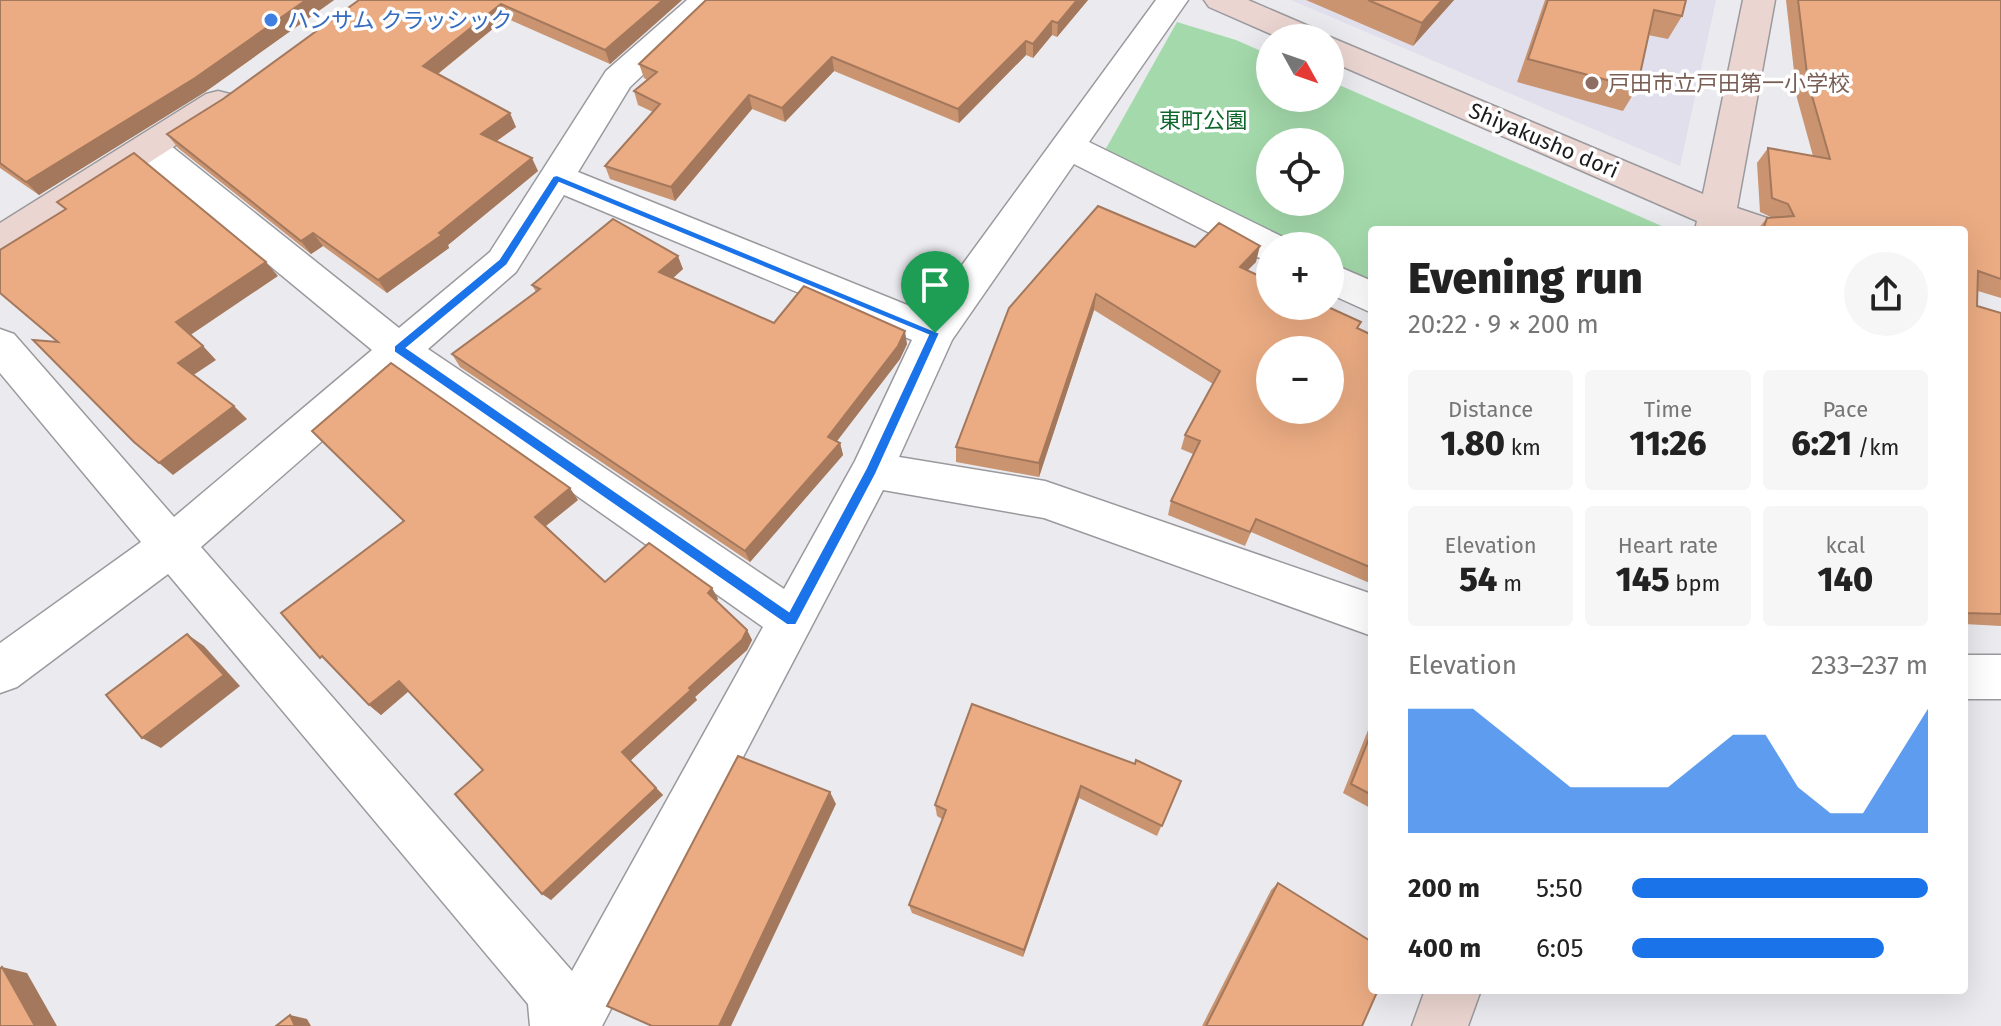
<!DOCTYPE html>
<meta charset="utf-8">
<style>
:root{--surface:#fff;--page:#f6f6f6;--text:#222;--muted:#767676;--accent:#1a73e8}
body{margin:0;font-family:"Fira Sans","Noto Sans JP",sans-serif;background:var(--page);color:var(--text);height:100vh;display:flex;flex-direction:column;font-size:30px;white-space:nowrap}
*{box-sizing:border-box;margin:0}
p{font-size:26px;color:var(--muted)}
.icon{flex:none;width:44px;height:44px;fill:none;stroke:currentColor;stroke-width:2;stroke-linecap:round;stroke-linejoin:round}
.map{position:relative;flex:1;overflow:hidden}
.drawer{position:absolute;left:1368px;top:226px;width:600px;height:768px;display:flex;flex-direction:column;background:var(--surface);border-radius:8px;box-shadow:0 8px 32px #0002}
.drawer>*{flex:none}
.needle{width:52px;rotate:130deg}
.tools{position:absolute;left:1256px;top:24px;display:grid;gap:16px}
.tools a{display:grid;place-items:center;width:88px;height:88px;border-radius:50%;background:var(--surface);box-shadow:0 8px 32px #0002;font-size:40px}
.pin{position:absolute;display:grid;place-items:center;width:68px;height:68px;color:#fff;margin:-82px -34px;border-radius:50% 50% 50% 0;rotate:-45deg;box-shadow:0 0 8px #0007}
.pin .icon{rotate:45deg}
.round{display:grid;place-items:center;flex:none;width:84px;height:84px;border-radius:42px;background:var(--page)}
.headline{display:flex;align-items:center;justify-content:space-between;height:136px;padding:0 40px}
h1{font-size:44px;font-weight:800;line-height:60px}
.metrics{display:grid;grid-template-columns:repeat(3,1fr);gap:12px;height:136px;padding:8px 40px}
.metrics div{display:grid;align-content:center;border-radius:8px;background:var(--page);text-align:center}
.metrics b{font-size:34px;font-weight:800}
.metrics small{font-size:22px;font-weight:400}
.metrics p{font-size:22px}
.chart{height:224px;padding:16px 40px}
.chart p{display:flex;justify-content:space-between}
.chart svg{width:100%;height:144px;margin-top:8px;fill:var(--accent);opacity:.7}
ul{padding:0 40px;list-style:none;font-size:26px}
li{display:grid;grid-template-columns:128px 96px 1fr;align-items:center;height:60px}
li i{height:20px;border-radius:10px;background:var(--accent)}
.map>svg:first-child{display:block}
.built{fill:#e0dfeb}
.green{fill:#a4daab;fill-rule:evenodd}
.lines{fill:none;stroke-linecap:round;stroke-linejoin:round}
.street-casing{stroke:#9a9a9e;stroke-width:3}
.secondary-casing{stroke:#9a9a9e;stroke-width:3}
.street{fill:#fff;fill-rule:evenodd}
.secondary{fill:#ebd5d0;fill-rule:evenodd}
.wall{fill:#ca9471}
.shaded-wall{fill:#a4785c}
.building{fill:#ebac83;stroke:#a4785c;stroke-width:2;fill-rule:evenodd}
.route{fill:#1a73e8;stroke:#fff;stroke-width:2;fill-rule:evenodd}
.shop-dot{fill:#3f7fe0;stroke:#fff;stroke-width:3}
.education-dot{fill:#8d6e63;stroke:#fff;stroke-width:3}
.labels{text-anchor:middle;stroke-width:7;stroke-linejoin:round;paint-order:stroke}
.far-shop-label{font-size:22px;fill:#366cbe;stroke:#fff;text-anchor:start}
.far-education-label{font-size:22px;fill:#785e54;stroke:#fff;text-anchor:start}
.far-park-label{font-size:22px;fill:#0e682c;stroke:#fff}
.far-street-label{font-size:22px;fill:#1b1b1d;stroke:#fff}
</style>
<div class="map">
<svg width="2001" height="1026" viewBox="0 0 2001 1026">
<rect width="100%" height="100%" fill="#eaeaef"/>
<path class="built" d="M 1291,0 L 1716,0 L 1680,166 Z"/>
<path class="green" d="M 1177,22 L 1236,40 L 1270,55 L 1270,98 L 1330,98 L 1330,81 L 1664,227 L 1663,230 L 1372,230 L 1372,284 L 1330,263 L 1330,246 L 1295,246 L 1104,152 ZM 1270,142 L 1330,142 L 1330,202 L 1270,202 Z"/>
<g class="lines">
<defs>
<g id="street">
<path d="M 687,0 L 722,0 L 630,87 L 578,172 L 927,313 L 1156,0 L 1188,0 L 1089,142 L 1283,237 L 1288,246 L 1270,246 L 1270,261 L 1257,257 L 1074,164 L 952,340 L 899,457 L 1045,481 L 1372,594 L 1372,636 L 1044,518 L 883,490 L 602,1026 L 530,1026 L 528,1004 L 168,574 L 17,687 L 0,693 L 0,643 L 141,542 L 0,373 L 0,329 L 14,334 L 174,517 L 372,350 L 137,156 L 131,147 L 137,138 L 149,135 L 161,138 L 399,328 L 490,252 L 606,71 ZM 564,195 L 912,340 L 855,461 L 784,589 L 428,349 L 516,272 ZM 401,372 L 763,627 L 572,971 L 201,547 Z"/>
<path d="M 1330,263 L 1372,281 L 1372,313 L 1330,294 Z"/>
<rect x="1964" y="655" width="37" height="44"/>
</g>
<g id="secondary">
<path d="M 1204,0 L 1248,0 L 1320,31 L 1324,38 L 1280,38 L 1209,7 Z"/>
<path d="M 1743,0 L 1775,0 L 1737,208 L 1773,220 L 1779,230 L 1695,230 L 1697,221 L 1330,61 L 1330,37 L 1703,194 Z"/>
<path d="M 218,91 L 230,94 L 235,102 L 230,110 L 13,251 L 0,255 L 0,223 L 206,94 Z"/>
<path d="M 1425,990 L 1481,990 L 1468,1026 L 1412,1026 Z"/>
</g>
</defs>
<use href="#street" class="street-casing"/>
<use href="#secondary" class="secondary-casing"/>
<use href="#street" class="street"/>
<use href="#secondary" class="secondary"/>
</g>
<g class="wall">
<path d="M 0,0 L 334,0 L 205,92 L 39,195 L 0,168 Z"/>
<path d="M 359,0 L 682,0 L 610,64 L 506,18 L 438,74 L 516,127 L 497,141 L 538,171 L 448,245 L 449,248 L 387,293 L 323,246 L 311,254 L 178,148 L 167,134 L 223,99 Z"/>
<path d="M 706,0 L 1088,0 L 1057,37 L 1052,35 L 1033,58 L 1026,55 L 959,123 L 834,71 L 785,122 L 752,109 L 675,201 L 610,179 L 605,166 L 653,112 L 638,105 L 634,91 L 647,80 L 644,78 L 639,64 Z"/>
<path d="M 1306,0 L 1454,0 L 1413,46 Z"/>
<path d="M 1545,0 L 1686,0 L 1682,16 L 1668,39 L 1648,35 L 1637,88 L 1623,111 L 1517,82 Z"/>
<path d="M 1786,0 L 2001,0 L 2001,298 L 1978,291 L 1977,306 L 2001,313 L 2001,626 L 1964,624 L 1964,230 L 1757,230 L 1767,218 L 1773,218 L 1760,212 L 1757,163 L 1768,148 L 1813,156 L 1797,98 Z"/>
<path d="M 1098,206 L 1195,247 L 1256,262 L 1247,270 L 1358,329 L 1372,335 L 1372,584 L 1251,532 L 1245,546 L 1168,515 L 1171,501 L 1193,454 L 1181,449 L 1185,435 L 1213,384 L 1094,310 L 1039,477 L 956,462 L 956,447 Z"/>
<path d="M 683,269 L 673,278 L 774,323 L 907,344 L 900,359 L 836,441 L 840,443 L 843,455 L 750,562 L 460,367 L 452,354 L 536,292 L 532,285 Z"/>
<path d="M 312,431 L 578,500 L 546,526 L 605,582 L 712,588 L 718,599 L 716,601 L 747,630 L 752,640 L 747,650 L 695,697 L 697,700 L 630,761 L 663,795 L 551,900 L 483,770 L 409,691 L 381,715 L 369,705 L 333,668 L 403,521 Z"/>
<path d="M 1372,720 L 1372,809 L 1343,793 Z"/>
<path d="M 1135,764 L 1181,781 L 1157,836 L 1079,798 L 1023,957 L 912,913 L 909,905 L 942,819 L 937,816 L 935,805 Z"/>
<path d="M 1278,883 L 1362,1026 L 1202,1026 L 1271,890 Z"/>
</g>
<g class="shaded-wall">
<path d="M 306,0 L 334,0 L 205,92 L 39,195 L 26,182 Z"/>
<path d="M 663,0 L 682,0 L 610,64 L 605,50 Z"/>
<path d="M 1077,0 L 1088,0 L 1057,37 L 1058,23 Z"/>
<path d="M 1442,0 L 1454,0 L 1413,46 L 1422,23 Z"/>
<path d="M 501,4 L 506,18 L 430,80 L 423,66 Z"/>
<path d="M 1052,21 L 1052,35 L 1033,58 L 1033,44 Z"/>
<path d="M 1026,41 L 1026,55 L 959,123 L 958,109 Z"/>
<path d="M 832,57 L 834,71 L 785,122 L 782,108 Z"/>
<path d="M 749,95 L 752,109 L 675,201 L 671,187 Z"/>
<path d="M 510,113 L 516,127 L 488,147 L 481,134 Z"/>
<path d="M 532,158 L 538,171 L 448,245 L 449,248 L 387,293 L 378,280 Z"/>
<path d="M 313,233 L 323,246 L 311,254 L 301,241 Z"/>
<path d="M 1260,246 L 1256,262 L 1235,283 L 1240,267 Z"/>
<path d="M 678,256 L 683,269 L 664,286 L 659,272 Z"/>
<path d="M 266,262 L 278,276 L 189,336 L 176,322 Z"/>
<path d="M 1096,294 L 1094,310 L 1039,477 L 1039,463 Z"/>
<path d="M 905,331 L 907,344 L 900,359 L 831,449 L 828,437 Z"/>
<path d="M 203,346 L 216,360 L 192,376 L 178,363 Z"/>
<path d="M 234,406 L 247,419 L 173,475 L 159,463 Z"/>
<path d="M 840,443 L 843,455 L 750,562 L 745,551 Z"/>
<path d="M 570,488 L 578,500 L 543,528 L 535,517 Z"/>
<path d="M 712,588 L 718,599 L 713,604 L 708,593 Z"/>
<path d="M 747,630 L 752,640 L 747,650 L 695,697 L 697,700 L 630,761 L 622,752 Z"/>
<path d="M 187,634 L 204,646 L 240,686 L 161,748 L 142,738 Z"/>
<path d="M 399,681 L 410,690 L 381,715 L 369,705 Z"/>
<path d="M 1081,786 L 1079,798 L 1023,957 L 1024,950 Z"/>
<path d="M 656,788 L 663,795 L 551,900 L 542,894 Z"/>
<path d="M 830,792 L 836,804 L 731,1026 L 719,1026 Z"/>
<path d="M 2,967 L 27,973 L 57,1026 L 35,1026 Z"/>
<path d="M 290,1015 L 307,1019 L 311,1026 L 295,1026 Z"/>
</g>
<g class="building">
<path d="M 0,0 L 306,0 L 195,78 L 26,182 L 0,163 Z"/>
<path d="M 359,0 L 663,0 L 605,50 L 501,4 L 423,66 L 510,113 L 481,134 L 532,158 L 439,233 L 442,235 L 378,280 L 313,233 L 301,241 L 167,134 L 223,99 Z"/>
<path d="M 706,0 L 1077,0 L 1058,23 L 1052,21 L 1033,44 L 1026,41 L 958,109 L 832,57 L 782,108 L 749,95 L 671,187 L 605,166 L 660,104 L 634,91 L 657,72 L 639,64 Z"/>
<path d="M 1368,0 L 1442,0 L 1422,23 Z"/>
<path d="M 1548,0 L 1686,0 L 1682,16 L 1654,10 L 1637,88 L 1528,59 Z"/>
<path d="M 1798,0 L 2001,0 L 2001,279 L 1978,271 L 1977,306 L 2001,313 L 2001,614 L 1964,613 L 1964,447 L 1966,448 L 1964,442 L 1964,230 L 1763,230 L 1767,218 L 1794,216 L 1788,204 L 1772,198 L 1768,148 L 1830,159 L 1808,82 Z"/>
<path d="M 134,153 L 266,262 L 176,322 L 203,346 L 178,363 L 234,406 L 159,463 L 134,442 L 33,340 L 58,342 L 0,293 L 0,250 L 66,209 L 57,202 Z"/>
<path d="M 1098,206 L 1195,247 L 1219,223 L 1260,246 L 1240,267 L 1270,281 L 1270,306 L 1326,306 L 1361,322 L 1357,328 L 1372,335 L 1372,568 L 1256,519 L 1250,532 L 1171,501 L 1200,441 L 1185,435 L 1220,371 L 1096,294 L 1039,463 L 956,447 L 1009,308 ZM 1270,350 L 1330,350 L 1330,410 L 1270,410 Z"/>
<path d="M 613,219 L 678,256 L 659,272 L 774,323 L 804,286 L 905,331 L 898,346 L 828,437 L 840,443 L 745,551 L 452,354 L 540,289 L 532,285 Z"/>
<path d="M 391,363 L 570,488 L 535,517 L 605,582 L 649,543 L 712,588 L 708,593 L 747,630 L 742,640 L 689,688 L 691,690 L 622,752 L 656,788 L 542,894 L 455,794 L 483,770 L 399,681 L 369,705 L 322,656 L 320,658 L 281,613 L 404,521 L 312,431 Z"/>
<path d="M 187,634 L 224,675 L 142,738 L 106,695 Z"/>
<path d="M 972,704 L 1135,764 L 1136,760 L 1181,781 L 1162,826 L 1081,786 L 1024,950 L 909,905 L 946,810 L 935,805 Z"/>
<path d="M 1372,731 L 1372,795 L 1351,784 Z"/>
<path d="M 738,756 L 830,792 L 719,1026 L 652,1026 L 607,1006 Z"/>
<path d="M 1278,883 L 1372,942 L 1372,990 L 1378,990 L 1362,1026 L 1206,1026 Z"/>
<path d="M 2,967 L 35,1026 L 0,1026 L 0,969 Z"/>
<path d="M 290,1015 L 295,1026 L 276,1026 Z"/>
</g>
<path class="route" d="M 557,175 L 940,333 L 876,474 L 796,625 L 787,625 L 394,352 L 394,346 L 499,259 L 553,176 ZM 559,183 L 928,335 L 866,468 L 789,611 L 407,348 L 507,265 Z"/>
<circle class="shop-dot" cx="271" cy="20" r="8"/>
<circle class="education-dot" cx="1592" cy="83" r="8"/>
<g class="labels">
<g class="far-shop-label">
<text x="287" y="28">ハンサム クラッシック</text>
</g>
<g class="far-education-label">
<text x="1608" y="91">戸田市立戸田第一小学校</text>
</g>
<g class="far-park-label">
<text x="1203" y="128">東町公園</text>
</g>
<g class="far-street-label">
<text transform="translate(1544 140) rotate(23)" y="8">Shiyakusho dori</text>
</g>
</g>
</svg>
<div class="tools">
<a><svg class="needle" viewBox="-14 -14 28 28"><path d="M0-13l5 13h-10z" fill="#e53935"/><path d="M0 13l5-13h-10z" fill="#767676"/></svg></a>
<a><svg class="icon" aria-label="locate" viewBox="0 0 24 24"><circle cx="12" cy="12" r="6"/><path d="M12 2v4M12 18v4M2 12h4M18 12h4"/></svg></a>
<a>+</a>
<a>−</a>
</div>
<div class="pin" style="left:935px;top:333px;background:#1e9e55"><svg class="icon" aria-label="arrive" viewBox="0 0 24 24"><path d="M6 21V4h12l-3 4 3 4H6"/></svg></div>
<section class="drawer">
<div class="headline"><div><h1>Evening run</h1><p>20:22 · 9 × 200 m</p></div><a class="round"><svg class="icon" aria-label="share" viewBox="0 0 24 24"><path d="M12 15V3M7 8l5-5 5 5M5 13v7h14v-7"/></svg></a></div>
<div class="metrics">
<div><p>Distance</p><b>1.80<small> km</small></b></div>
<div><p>Time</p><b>11:26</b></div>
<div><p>Pace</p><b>6:21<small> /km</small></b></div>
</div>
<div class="metrics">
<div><p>Elevation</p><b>54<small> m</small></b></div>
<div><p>Heart rate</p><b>145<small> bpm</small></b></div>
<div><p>kcal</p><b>140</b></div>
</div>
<div class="chart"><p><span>Elevation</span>233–237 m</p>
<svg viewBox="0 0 160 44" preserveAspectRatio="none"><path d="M0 44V6L10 6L20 6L30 14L40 22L50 30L60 30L70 30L80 30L90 22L100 14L110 14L120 30L130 38L140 38L150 22L160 6V44z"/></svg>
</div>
<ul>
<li><b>200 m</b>5:50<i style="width:100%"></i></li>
<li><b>400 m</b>6:05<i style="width:85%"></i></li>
</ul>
</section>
</div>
